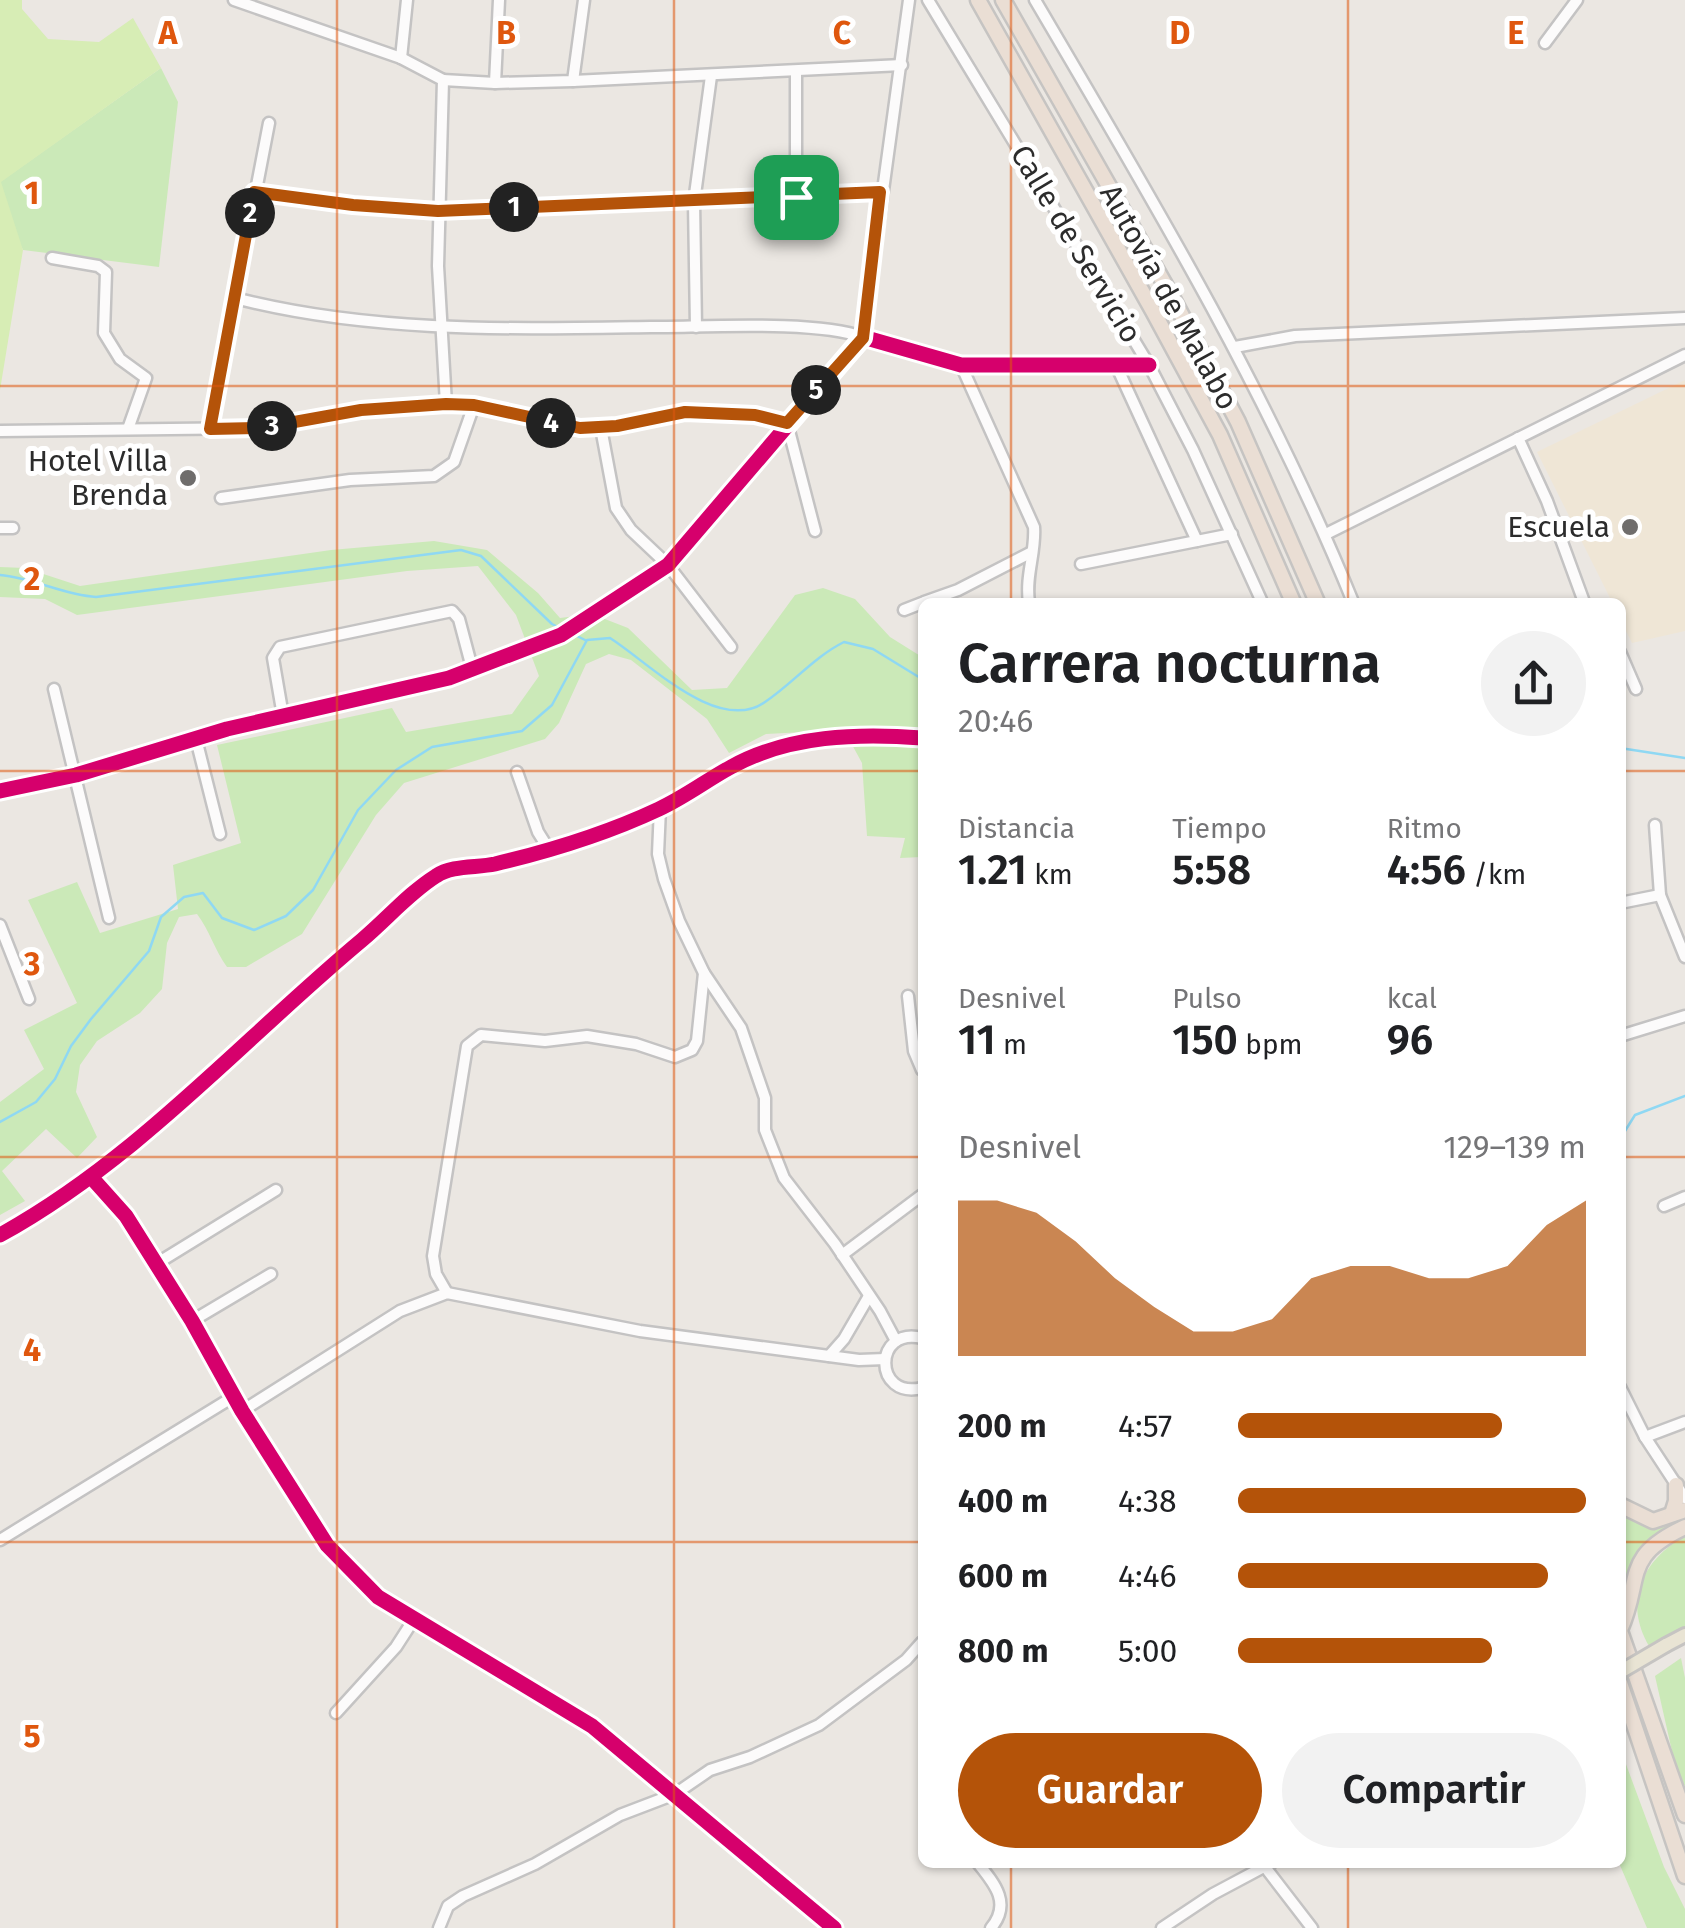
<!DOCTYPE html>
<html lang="es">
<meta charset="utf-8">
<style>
:root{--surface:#fff;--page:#f2f2f2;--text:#202124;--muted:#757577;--accent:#b45309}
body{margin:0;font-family:"Fira Sans",sans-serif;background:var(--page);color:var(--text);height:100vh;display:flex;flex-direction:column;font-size:38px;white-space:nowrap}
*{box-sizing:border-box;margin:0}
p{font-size:32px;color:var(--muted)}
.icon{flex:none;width:55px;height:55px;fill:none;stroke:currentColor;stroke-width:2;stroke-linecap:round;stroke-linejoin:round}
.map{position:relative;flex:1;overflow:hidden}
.side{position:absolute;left:918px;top:598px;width:708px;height:1270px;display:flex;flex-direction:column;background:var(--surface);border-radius:15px;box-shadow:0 2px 8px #0004}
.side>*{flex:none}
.pin{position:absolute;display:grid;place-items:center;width:85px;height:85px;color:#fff;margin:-42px;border-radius:20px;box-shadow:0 5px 15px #0006}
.km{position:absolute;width:50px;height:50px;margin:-25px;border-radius:50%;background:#222;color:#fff;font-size:28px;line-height:50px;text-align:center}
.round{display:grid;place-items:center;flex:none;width:105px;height:105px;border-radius:52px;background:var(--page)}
.summary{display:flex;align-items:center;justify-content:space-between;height:170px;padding:0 40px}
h1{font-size:55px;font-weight:600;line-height:75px}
.stats{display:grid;grid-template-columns:repeat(3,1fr);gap:15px;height:170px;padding:10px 40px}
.stats div{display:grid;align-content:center}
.stats b{font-size:42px;font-weight:600}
.stats small{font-size:28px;font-weight:400}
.stats p{font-size:28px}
.chart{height:280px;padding:20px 40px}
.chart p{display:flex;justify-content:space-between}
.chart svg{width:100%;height:180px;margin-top:10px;fill:var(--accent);opacity:.7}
.cta{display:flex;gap:20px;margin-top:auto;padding:20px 40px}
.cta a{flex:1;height:115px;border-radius:60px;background:var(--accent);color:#fff;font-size:40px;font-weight:600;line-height:115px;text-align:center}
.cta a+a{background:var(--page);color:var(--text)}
ul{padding:0 40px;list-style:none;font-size:32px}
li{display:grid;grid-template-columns:160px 120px 1fr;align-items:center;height:75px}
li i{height:25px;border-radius:12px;background:var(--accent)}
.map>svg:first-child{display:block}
.education{fill:#efe6d6}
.green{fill:#cbe9b8}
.pitch{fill:#d7edb5}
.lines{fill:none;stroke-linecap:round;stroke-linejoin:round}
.stream{stroke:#8fd8f3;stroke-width:2.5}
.minor-casing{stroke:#c4c3c3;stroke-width:15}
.major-casing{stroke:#c6c4c2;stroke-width:18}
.highway-casing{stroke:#c6c4c2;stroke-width:19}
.minor{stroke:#fcfbfb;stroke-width:10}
.major{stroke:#e9e4d4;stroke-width:12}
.highway{stroke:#eaded4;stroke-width:14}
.major-bridge-casing{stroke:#c6c4c2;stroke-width:18;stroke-linecap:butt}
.major-bridge{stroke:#e9e4d4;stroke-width:12}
.cycleway-casing{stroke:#fff;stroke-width:21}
.cycleway{stroke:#d6006c;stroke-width:15}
.route-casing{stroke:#fff;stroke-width:20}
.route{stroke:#b45309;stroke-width:12}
.grid{fill:none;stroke:#df570e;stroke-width:2.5;stroke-opacity:0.55}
.poi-dot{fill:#6f6d6c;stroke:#fff;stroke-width:4}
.labels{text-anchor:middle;stroke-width:10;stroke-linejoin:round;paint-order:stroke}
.street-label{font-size:30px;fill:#2c2c2c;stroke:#fff}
.poi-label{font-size:30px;fill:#2c2c2c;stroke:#fff;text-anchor:end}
.grid-label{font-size:32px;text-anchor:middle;font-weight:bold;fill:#df570e;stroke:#fff;stroke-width:10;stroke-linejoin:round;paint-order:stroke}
</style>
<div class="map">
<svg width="1685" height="1928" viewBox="0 0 1685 1928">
<rect width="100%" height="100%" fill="#ebe7e2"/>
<path class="education" d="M 1685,380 L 1685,631 L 1632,643 L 1620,619 L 1620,602 L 1612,602 L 1537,452 Z"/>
<g class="green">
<path d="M 161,68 L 178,102 L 159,267 L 23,250 L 0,201 L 0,182 Z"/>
<path d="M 434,541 L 487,550 L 538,593 L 560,618 L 592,614 L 628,628 L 692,690 L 727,688 L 795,595 L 823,588 L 855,599 L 890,637 L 922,657 L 922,857 L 900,858 L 905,838 L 867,836 L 862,763 L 844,730 L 766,734 L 729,753 L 707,719 L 631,660 L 609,654 L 586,664 L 559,723 L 545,739 L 404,783 L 376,815 L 302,934 L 246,967 L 227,967 C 214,949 210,931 197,914 L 179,917 L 167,943 L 162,989 L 140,1013 L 97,1041 L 80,1065 L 76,1092 L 97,1137 L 77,1158 L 46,1129 L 2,1171 L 25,1201 L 0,1215 L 0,1102 L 44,1069 L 24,1030 L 77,1003 L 28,900 L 77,882 L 100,933 L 178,909 L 173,865 L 241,843 L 217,745 L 392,708 L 406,732 L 512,714 L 539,676 L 516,615 L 478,566 L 407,571 L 77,615 L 45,599 L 0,597 L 0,567 L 25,568 L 80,586 L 331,550 Z"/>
<path d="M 1620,1510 L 1648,1524 L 1685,1521 L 1647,1547 L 1629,1604 L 1620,1571 Z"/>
<path d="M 1685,1536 L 1685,1627 L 1649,1646 C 1623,1602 1642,1560 1685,1536 Z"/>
<path d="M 1681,1658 L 1685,1678 L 1685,1787 L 1674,1760 L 1655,1676 Z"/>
<path d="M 1620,1748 L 1664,1867 L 1685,1909 L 1685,1928 L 1647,1928 L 1619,1863 Z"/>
</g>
<path class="pitch" d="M 0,0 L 22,0 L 22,9 L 48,39 L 99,42 L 133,18 L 161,68 L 1,182 L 23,250 L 0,390 Z"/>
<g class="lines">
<g class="stream">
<path d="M 0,575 C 34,578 63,595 96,597 L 461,550 L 481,556 L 552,624 L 562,629"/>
<path d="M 569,632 L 585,640"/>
<path d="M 1620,748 L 1685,758"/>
<path d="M 0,1122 L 36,1102 L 55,1079 L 71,1046 L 91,1019 L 149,951 L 161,917 L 184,897 L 203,893 L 222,918 L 254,930 L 286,916 L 313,890 L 358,810 L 396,770 L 432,747 L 522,731 L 552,705 L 587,640 L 610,638 C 648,662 718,735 765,702 C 793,683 814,657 844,642 L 873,649 L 922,679"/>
<path d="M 1620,1139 L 1635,1115 L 1685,1096"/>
</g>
<defs>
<g id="minor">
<path d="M 234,0 L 401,58 L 443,80 L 438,266 L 446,404"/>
<path d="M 928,0 L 1149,365 L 1193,450 L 1262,602"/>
<path d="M 1035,0 C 1151,197 1267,391 1353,602"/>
<path d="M 1545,43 L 1577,0"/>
<path d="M 401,58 L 407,0"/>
<path d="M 796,72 L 796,197"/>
<path d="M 443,80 L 495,83 L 573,81 L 584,0"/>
<path d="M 573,81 L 902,65"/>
<path d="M 495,83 L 499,0"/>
<path d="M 254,192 L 353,205 L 438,211 L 880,192"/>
<path d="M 52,258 L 98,266 L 106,272 L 104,333 L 120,359 L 146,378 L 128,429"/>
<path d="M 235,298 C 370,333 513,329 651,327 C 706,327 815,320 863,337 L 909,0"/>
<path d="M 696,327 L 694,202 L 711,76"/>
<path d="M 1235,347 L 1295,336 L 1685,318"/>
<path d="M 961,365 L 1034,527 C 1036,552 1025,576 1029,602"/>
<path d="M 1116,365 L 1197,541"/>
<path d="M 787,423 L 815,531"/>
<path d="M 601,428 L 616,508 L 631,530 L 668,565 L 731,647"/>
<path d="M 210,429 L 269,123"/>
<path d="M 0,431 L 261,428 L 361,410 L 446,404 L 474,405 L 580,428 L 617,426 L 685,411 L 755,415 L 787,423"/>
<path d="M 1518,438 L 1547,501 L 1584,602"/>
<path d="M 221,498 L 350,480 L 434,476 L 454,462 L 474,405"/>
<path d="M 0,528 L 13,528"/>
<path d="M 1326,534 L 1685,355"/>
<path d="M 1081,564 L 1232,534"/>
<path d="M 924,602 L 958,590 L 1032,552"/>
<path d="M 904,610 L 922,603"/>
<path d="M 1620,652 L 1636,689"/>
<path d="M 54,689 L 109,918"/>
<path d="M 283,716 L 273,658 L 280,647 L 452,611 L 459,619 L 472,668"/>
<path d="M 196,739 L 220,834"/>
<path d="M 517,772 L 538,832 L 548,848"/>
<path d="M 0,791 L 76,775 L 227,729 L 449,678 L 561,635 L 668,565 L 863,337 L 961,365 L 1149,365"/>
<path d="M 660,808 L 658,854 L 664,879 L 679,921 L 704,973 L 741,1028 L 765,1098 L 765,1130 L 784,1178 L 835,1244 L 880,1311 L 896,1341"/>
<path d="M 1655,825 L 1660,895 L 1685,957"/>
<path d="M 1620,903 L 1660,895"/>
<path d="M 0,925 L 29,999"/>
<path d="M 908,996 L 914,1051 L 922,1070"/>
<path d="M 1620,1036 L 1685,1016"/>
<path d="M 92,1178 L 126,1216 L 192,1321 L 242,1411 L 327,1545 L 378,1597 L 592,1726 L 834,1928"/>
<path d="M 1664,1206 L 1685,1197"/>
<path d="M 0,1235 C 138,1159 242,1040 362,940 C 387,919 409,893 436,876 C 452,865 476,868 495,864 C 550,851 608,833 659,809 C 685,797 707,780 731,767 C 788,735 859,733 922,738"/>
<path d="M 842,1255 L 922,1195"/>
<path d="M 156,1264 L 276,1190"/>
<path d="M 447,1293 L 436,1274 L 433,1256 L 467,1046 L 481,1035 L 545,1041 L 587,1036 L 636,1044 L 675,1057 L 692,1050 L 697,1041 L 704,973"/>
<path d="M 192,1321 L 271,1274"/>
<path d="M 922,1338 C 873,1326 873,1400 922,1388"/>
<path d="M 829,1356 L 844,1339 L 869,1296"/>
<path d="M 1620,1387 L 1645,1437 L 1685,1498"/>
<path d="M 242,1411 L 400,1311 L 447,1293 L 640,1331 L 859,1360 L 885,1359"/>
<path d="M 1645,1437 L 1685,1422"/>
<path d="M 0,1540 L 233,1397"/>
<path d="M 336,1713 L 396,1647 L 414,1619"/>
<path d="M 977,1862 C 994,1883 1012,1903 991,1928"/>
<path d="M 1265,1867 L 1312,1928"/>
<path d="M 439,1928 L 448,1906 L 463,1896 L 535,1864 L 620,1815 L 675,1794 L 710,1770 L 750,1757 L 819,1725 L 906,1660 L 922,1642"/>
<path d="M 1162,1928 L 1213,1894 L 1273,1862"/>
</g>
<path id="major" d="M 1666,1645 L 1685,1635"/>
<g id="highway">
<path d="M 978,0 L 1153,311 L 1220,435 L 1293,602"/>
<path d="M 1003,0 L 1172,297 L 1238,422 L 1317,602"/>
<path d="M 1620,1505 L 1653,1521 L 1685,1510"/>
<path d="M 1672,1514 L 1676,1501 L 1676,1485"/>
<path d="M 1620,1630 C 1643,1578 1621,1557 1685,1527"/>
<path d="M 1620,1631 L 1685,1815"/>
<path d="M 1620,1683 L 1685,1876"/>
</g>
</defs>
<use href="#minor" class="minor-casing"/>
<use href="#major" class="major-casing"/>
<use href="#highway" class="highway-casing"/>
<use href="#minor" class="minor"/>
<use href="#major" class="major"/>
<use href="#highway" class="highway"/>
<defs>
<path id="major-bridge" d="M 1620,1672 L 1666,1645"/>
</defs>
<use href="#major-bridge" class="major-bridge-casing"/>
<use href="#major-bridge" class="major-bridge"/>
<defs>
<g id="cycleway">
<path d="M 0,791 L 76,775 L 227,729 L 449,678 L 561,635 L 668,565 L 863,337 L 961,365 L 1149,365"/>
<path d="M 92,1178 L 126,1216 L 192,1321 L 242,1411 L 327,1545 L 378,1597 L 592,1726 L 834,1928"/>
<path d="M 0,1235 C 138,1159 242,1040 362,940 C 387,919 409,893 436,876 C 452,865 476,868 495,864 C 550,851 608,833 659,809 C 685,797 707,780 731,767 C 788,735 859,733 922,738"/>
</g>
</defs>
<use href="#cycleway" class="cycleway-casing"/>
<use href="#cycleway" class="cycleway"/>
</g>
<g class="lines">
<defs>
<path id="route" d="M 254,192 L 353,205 L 438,211 L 880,192 L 863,338 L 787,423 L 755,415 L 685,412 L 617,426 L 580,428 L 474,405 L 446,404 L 361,410 L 261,428 L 210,429 Z"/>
</defs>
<use href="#route" class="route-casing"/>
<use href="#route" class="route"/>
</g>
<path class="grid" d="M 337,0 L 337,1928M 674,0 L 674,1928M 1011,0 L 1011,602M 1348,0 L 1348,602M 0,386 L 1685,386M 0,771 L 922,771M 1620,771 L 1685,771M 0,1157 L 922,1157M 1620,1157 L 1685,1157M 0,1542 L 922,1542M 1620,1542 L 1685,1542M 1011,1862 L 1011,1928M 1348,1862 L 1348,1928"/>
<g class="poi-dot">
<circle cx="188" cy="478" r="10"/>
<circle cx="1630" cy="527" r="10"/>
</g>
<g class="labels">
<g class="street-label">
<text transform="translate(1076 244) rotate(59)" y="10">Calle de Servicio</text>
<text transform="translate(1169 297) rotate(61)" y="10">Autovía de Malabo</text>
</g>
<g class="poi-label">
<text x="168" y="471">Hotel Villa<tspan x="168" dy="34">Brenda</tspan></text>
<text x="1610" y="537">Escuela</text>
</g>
</g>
<g class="grid-label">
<text x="168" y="44">A</text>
<text x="506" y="44">B</text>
<text x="842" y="44">C</text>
<text x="1180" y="44">D</text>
<text x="1516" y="44">E</text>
<text x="32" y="204">1</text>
<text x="32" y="590">2</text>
<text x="32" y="975">3</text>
<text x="32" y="1361">4</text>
<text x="32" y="1747">5</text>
</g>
</svg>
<div class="pin" style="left:796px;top:197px;background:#1e9e55"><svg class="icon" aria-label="arrive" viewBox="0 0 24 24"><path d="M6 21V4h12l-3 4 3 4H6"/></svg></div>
<b class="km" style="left:514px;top:207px">1</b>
<b class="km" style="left:250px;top:213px">2</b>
<b class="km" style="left:272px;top:426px">3</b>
<b class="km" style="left:551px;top:423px">4</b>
<b class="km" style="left:816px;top:390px">5</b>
<section class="side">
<div class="summary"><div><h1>Carrera nocturna</h1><p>20:46</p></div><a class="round"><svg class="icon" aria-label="share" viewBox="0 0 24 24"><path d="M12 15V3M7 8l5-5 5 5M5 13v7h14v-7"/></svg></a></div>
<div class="stats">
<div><p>Distancia</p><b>1.21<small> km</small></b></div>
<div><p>Tiempo</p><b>5:58</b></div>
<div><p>Ritmo</p><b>4:56<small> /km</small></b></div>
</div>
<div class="stats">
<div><p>Desnivel</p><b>11<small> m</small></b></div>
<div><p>Pulso</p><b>150<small> bpm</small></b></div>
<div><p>kcal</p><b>96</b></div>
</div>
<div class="chart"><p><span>Desnivel</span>129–139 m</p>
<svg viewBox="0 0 160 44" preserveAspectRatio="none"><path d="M0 44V6L10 6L20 9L30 16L40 25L50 32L60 38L70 38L80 35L90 25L100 22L110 22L120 25L130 25L140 22L150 12L160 6V44z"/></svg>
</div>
<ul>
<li><b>200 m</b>4:57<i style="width:76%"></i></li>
<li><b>400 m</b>4:38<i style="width:100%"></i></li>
<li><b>600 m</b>4:46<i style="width:89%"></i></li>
<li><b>800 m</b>5:00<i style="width:73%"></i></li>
</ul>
<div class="cta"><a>Guardar</a><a>Compartir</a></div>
</section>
</div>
